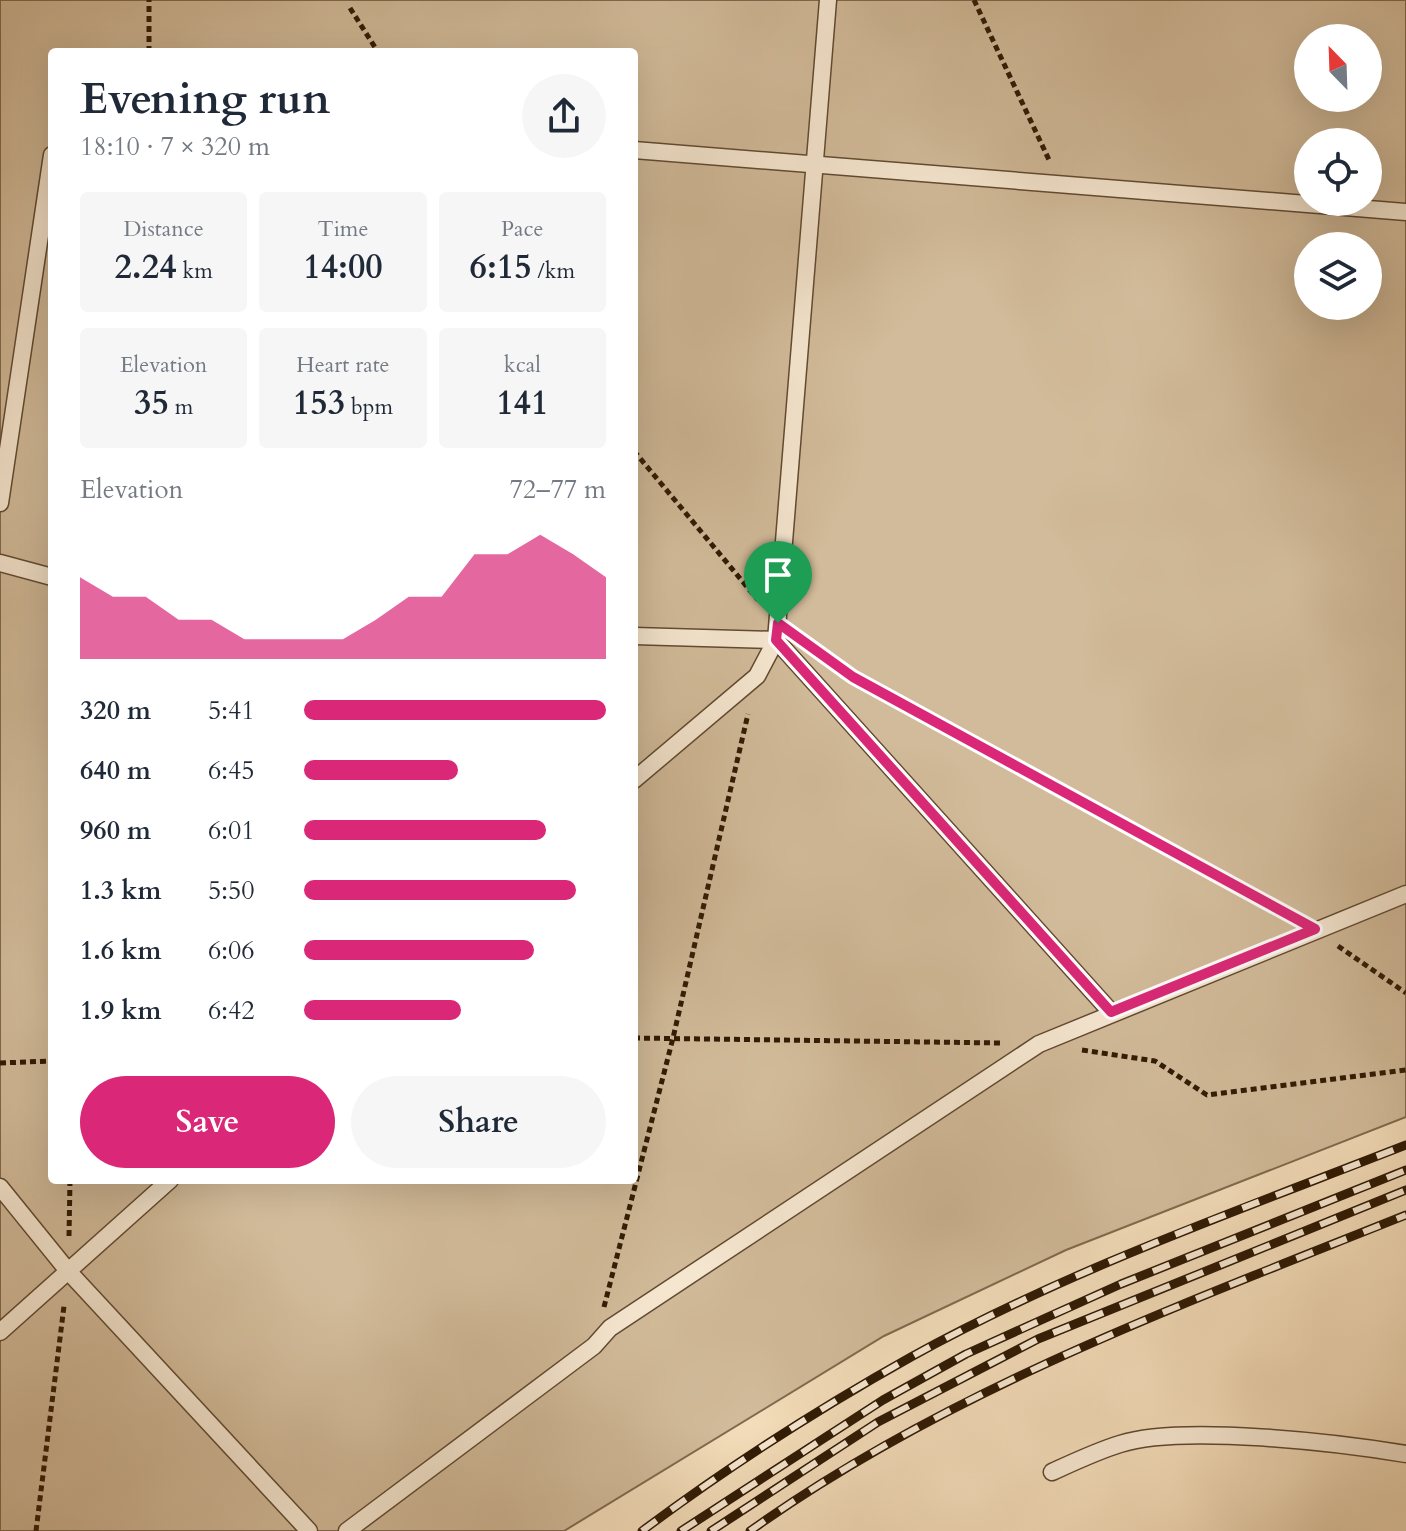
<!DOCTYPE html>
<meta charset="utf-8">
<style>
:root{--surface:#fff;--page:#f6f6f7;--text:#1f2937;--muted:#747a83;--accent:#db2777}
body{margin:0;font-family:Cardo,serif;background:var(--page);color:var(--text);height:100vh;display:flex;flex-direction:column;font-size:30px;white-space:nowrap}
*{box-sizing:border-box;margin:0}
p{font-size:26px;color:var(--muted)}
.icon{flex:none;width:44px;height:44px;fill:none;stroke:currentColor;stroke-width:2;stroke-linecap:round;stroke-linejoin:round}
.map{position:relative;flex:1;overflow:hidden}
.sheet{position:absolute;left:48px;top:48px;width:590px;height:1136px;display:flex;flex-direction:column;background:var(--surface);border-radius:8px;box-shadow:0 8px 32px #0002}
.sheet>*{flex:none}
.needle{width:52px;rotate:337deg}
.fabs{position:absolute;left:1294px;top:24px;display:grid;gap:16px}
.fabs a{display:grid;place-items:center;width:88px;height:88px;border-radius:50%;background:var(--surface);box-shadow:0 8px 32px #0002;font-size:40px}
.pin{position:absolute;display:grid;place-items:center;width:68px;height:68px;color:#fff;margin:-82px -34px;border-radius:50% 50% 50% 0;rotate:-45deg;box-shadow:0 0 8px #0007}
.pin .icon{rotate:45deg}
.round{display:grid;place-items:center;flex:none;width:84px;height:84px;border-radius:42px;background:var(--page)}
.head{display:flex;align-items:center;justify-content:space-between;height:136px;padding:0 32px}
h1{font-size:44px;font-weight:600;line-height:60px}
.figures{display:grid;grid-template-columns:repeat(3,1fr);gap:12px;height:136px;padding:8px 32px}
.figures div{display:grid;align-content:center;border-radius:8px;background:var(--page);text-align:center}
.figures b{font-size:34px;font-weight:600}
.figures small{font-size:22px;font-weight:400}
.figures p{font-size:22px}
.chart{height:224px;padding:16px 32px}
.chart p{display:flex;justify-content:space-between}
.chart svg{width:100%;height:144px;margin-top:8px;fill:var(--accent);opacity:.7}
.cta{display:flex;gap:16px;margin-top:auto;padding:16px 32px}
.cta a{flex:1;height:92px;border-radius:48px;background:var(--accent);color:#fff;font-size:32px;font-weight:600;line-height:92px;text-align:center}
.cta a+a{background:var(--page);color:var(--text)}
ul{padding:0 32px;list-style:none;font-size:26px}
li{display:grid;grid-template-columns:128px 96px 1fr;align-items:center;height:60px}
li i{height:20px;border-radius:10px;background:var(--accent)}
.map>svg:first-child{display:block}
.green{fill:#d2bb9a;stroke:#806a4f;stroke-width:2;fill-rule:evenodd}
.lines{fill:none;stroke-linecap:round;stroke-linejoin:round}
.lane-casing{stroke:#604a31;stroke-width:19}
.path{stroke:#2f1a04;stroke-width:5;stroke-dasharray:6 4;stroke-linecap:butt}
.lane{stroke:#f7e8d2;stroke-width:16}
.rail-casing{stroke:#2f1a04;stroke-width:9}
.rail{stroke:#f7e8d2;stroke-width:6;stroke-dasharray:18;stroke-linecap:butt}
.route-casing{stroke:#fff;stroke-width:16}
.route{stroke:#db2777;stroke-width:10}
</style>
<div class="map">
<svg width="1406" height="1531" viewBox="0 0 1406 1531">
<rect width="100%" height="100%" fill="#f3dcb9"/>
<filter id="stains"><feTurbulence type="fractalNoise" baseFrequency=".0025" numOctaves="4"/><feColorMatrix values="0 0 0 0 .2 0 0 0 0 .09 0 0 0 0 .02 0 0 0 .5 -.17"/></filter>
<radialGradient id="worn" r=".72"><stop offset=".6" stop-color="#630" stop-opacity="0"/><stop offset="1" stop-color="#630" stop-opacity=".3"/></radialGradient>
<path class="green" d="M 0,0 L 1406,0 L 1406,1117 L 1066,1250 L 884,1336 L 564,1531 L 0,1531 ZM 1308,38 L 1368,38 L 1368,98 L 1308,98 ZM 52,52 L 634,52 L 634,1180 L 52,1180 ZM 1308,142 L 1368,142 L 1368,202 L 1308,202 ZM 1308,246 L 1368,246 L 1368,306 L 1308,306 Z"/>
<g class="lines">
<defs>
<g id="lane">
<path d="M 634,150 L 1406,212"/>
<path d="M 0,503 L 52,155"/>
<path d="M 0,563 L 52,577"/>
<path d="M 634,636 L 776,640 L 1111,1012"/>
<path d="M 634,780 L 757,676 L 776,640 L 828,0"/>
<path d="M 0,1187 L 68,1271 L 309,1531"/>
<path d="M 0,1332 L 170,1180"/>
<path d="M 1052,1472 C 1074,1462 1097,1451 1120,1444 C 1181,1424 1340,1443 1406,1454"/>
<path d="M 347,1531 L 594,1346 L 610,1328 L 1039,1044 L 1406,894"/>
</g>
</defs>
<use href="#lane" class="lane-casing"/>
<g class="path">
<path d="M 974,0 L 1050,162"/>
<path d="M 350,8 L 378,52"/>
<path d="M 149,52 L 149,0"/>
<path d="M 634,451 L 758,600"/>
<path d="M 819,653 L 853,677 L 1292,917"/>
<path d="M 1338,946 L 1406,993"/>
<path d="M 634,1038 L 1001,1043"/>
<path d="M 1082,1050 L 1155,1061 L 1207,1095 L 1406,1070"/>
<path d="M 0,1063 L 52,1061"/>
<path d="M 69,1236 L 70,1180"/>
<path d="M 604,1307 L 673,1038 L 748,714"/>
<path d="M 36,1531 L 64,1306"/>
</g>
<use href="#lane" class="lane"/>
<defs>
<g id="rail">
<path d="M 642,1531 C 728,1467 818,1409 911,1357 C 1068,1270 1240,1210 1406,1145"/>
<path d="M 681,1531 L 883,1400 L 966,1354 L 1121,1284 L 1406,1170"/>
<path d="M 711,1531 L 878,1422 L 1038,1339 L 1406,1190"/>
<path d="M 750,1531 C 949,1389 1181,1305 1406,1215"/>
</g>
</defs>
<use href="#rail" class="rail-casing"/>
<use href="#rail" class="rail"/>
</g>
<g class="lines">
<defs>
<path id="route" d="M 778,623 L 853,677 L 1315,929 L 1111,1012 L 776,640 Z"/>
</defs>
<use href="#route" class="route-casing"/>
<use href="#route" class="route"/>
</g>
<rect width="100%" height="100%" filter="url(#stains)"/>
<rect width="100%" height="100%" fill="url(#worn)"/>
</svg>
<div class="fabs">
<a><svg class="needle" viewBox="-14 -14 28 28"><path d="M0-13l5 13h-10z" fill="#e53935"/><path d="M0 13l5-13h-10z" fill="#747a83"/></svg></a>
<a><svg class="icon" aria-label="locate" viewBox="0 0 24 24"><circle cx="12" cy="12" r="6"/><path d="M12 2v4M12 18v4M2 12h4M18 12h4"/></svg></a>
<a><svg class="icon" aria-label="layers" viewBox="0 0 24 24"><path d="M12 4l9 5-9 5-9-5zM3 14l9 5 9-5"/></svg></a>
</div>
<div class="pin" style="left:778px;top:623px;background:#1e9e55"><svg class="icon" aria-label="arrive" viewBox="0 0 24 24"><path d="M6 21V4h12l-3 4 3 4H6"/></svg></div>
<section class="sheet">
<div class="head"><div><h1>Evening run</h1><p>18:10 · 7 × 320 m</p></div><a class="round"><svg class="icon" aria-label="share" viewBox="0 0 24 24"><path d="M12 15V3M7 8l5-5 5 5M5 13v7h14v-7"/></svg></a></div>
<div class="figures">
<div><p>Distance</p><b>2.24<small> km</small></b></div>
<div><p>Time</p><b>14:00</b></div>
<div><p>Pace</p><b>6:15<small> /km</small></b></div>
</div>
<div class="figures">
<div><p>Elevation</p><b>35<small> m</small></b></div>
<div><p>Heart rate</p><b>153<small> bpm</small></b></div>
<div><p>kcal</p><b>141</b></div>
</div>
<div class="chart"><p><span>Elevation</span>72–77 m</p>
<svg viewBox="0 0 160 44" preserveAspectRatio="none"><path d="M0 44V19L10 25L20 25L30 32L40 32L50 38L60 38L70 38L80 38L90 32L100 25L110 25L120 12L130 12L140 6L150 12L160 19V44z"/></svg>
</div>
<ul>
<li><b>320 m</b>5:41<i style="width:100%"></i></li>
<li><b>640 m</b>6:45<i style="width:51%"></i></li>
<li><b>960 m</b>6:01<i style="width:80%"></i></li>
<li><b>1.3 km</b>5:50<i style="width:90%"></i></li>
<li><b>1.6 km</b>6:06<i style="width:76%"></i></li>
<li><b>1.9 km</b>6:42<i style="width:52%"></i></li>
</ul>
<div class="cta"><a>Save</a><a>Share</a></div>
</section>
</div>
